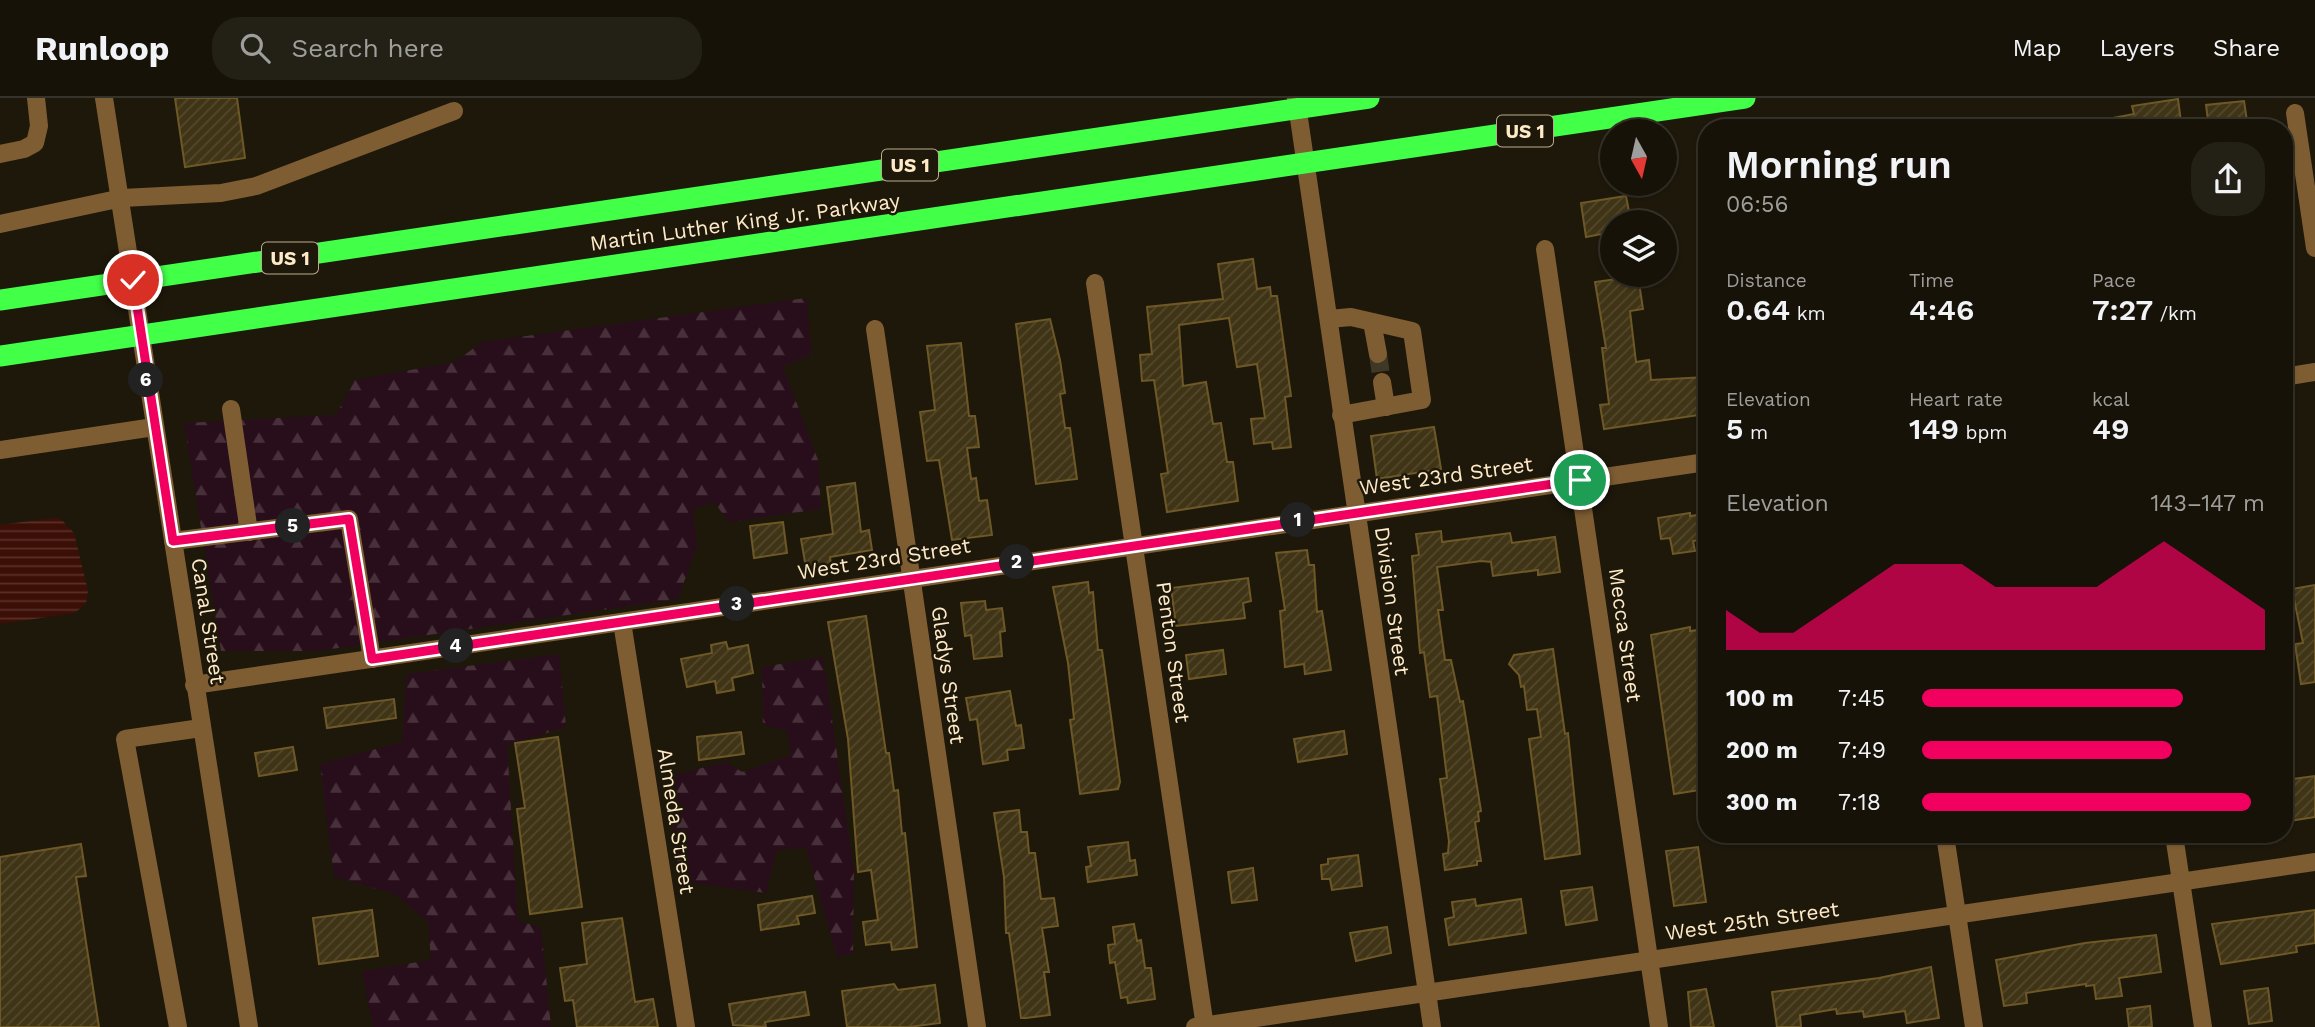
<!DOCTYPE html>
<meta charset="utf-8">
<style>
:root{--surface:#161208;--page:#232016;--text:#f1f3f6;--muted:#9e9e9c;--line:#353229;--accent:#f2005f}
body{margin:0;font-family:"Work Sans",sans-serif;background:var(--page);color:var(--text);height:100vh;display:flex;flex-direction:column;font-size:26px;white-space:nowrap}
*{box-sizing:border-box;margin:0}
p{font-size:23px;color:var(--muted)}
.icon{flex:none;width:38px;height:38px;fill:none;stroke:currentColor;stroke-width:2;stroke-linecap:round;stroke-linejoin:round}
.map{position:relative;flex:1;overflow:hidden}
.sheet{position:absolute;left:1698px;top:21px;width:595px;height:724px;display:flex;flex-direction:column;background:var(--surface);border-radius:28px;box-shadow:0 2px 5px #0004,0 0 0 2px var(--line)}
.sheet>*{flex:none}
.needle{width:46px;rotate:172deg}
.tools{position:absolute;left:1600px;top:21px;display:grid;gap:14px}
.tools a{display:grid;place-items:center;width:77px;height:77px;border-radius:50%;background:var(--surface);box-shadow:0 2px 5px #0004,0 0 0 2px var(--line);font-size:35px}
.pin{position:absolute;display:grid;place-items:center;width:60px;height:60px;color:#fff;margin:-30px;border:4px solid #fff;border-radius:50%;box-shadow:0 2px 7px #0007}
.km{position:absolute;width:35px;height:35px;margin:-18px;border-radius:50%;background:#222;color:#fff;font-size:19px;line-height:35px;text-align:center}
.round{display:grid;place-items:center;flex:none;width:74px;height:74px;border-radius:28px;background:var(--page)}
.head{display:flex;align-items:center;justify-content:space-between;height:119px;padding:0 28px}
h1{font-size:38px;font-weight:600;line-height:52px}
.figures{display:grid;grid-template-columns:repeat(3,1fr);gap:10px;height:119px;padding:7px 28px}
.figures div{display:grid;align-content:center}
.figures b{font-size:30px;font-weight:600}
.figures small{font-size:19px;font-weight:400}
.figures p{font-size:19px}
.chart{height:196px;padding:14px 28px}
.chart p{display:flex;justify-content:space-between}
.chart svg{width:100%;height:126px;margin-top:7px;fill:var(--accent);opacity:.7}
ul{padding:0 28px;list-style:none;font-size:23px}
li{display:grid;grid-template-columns:112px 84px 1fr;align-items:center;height:52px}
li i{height:18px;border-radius:9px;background:var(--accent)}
header{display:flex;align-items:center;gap:42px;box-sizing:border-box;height:98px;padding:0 35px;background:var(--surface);border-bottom:2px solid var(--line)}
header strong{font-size:33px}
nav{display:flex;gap:38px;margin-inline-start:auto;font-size:24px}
.search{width:490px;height:63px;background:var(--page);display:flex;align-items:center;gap:18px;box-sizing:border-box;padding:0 24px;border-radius:28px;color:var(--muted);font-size:26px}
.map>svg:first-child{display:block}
.forest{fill:url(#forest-firs)}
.water{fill:url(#water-rules)}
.building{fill:url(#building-hatch);stroke:#6d5826;stroke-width:2}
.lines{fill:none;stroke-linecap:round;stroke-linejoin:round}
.minor-tunnel{stroke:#403827;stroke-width:18;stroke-dasharray:18 9;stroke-linecap:butt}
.minor{stroke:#7f5d33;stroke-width:18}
.highway{stroke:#42ff48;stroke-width:21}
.route-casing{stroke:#fff;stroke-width:14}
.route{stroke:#f2005f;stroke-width:9}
.labels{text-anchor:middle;stroke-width:5;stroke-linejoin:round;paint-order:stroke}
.shield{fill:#1e180b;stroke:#bcab8f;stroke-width:2}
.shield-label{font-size:19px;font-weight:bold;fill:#ffeac7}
.street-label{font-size:21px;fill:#ffeac7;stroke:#1e180b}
</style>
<header>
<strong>Runloop</strong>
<div class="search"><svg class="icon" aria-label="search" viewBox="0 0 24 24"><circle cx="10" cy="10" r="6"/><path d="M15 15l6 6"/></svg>Search here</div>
<nav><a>Map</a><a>Layers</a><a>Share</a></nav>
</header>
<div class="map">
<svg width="2315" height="929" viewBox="0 0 2315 929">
<defs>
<pattern id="forest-firs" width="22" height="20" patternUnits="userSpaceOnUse" patternTransform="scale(1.75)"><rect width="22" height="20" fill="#280d1b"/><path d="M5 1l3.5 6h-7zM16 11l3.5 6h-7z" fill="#48303b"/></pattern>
<pattern id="water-rules" width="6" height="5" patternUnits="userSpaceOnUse" patternTransform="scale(1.75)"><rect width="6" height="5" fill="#3b0e06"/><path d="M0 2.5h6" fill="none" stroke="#583129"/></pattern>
<pattern id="building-hatch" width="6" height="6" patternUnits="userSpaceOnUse" patternTransform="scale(1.75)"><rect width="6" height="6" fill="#403416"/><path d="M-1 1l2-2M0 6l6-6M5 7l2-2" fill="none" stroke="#53482c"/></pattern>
</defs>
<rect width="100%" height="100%" fill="#1e180b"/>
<g class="forest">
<path d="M 806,200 L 812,256 L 783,269 L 818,362 L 821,411 L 729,424 L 714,404 L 693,411 L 697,447 L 678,501 L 317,553 L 221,553 L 184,325 L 336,317 L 355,282 L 455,264 L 482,244 Z"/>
<path d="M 559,556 L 566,629 L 507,647 L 518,823 L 541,829 L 551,929 L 373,929 L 362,873 L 431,862 L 428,824 L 395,796 L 334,779 L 320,666 L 402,644 L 407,576 Z"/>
<path d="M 823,559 L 854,773 L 853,856 L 837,859 L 806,750 L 777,752 L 766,795 L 679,783 L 666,679 L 726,664 L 742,674 L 791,657 L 787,633 L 763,627 L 762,569 Z"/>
</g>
<path class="water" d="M 52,420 L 60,420 L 74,435 L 88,493 L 86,505 L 75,515 L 0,526 L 0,427 Z"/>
<g class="building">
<path d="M 175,0 L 237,0 L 245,60 L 185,69 Z"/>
<path d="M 2178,1 L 2181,24 L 2163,27 L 2163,30 L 2103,30 L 2102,22 L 2134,16 L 2132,8 Z"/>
<path d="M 2244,3 L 2248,30 L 2209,30 L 2206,7 Z"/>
<path d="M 1626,98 L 1631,124 L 1612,124 L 1612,134 L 1586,139 L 1581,105 Z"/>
<path d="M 1253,161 L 1257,191 L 1270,189 L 1271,198 L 1277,198 L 1291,298 L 1285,299 L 1291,349 L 1273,351 L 1272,344 L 1254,346 L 1251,321 L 1265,320 L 1257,266 L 1237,269 L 1229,220 L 1179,227 L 1183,288 L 1206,284 L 1213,326 L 1221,325 L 1227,364 L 1233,364 L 1238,403 L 1167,414 L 1161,376 L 1168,375 L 1154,282 L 1142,283 L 1140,257 L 1152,256 L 1147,209 L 1223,201 L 1218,166 Z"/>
<path d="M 1638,178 L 1643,211 L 1630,213 L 1636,264 L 1649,262 L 1651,282 L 1706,279 L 1706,316 L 1604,331 L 1600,307 L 1609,306 L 1602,250 L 1606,250 L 1595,184 Z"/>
<path d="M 1050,221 L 1060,262 L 1065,295 L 1060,296 L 1065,330 L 1070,330 L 1077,381 L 1036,386 L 1016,226 Z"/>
<path d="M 961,245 L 969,318 L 975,318 L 979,349 L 967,350 L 971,381 L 976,380 L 979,403 L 987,402 L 992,437 L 952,442 L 939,362 L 927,363 L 920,314 L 935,312 L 927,248 Z"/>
<path d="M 1434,329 L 1441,371 L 1377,381 L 1371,338 Z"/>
<path d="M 855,385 L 861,434 L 869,432 L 872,452 L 830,459 L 831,467 L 806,470 L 801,441 L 833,436 L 827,389 Z"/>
<path d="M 1690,415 L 1690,418 L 1706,416 L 1706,441 L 1693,443 L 1695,453 L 1673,456 L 1670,440 L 1661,441 L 1658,420 Z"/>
<path d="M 783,424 L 787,455 L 754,460 L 750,428 Z"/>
<path d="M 1441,433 L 1442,444 L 1510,435 L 1512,445 L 1555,439 L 1560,474 L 1538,477 L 1538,472 L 1493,478 L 1491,464 L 1481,463 L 1437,469 L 1443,512 L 1438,512 L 1445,562 L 1451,562 L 1460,604 L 1463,603 L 1481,713 L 1478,714 L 1479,723 L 1475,724 L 1481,763 L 1477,763 L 1477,767 L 1445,772 L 1443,756 L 1448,755 L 1449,743 L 1440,681 L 1447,680 L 1437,598 L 1430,599 L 1424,554 L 1420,555 L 1412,458 L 1419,457 L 1416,436 Z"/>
<path d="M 1307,452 L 1309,467 L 1314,467 L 1317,514 L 1322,513 L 1331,572 L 1305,576 L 1304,566 L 1285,569 L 1280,513 L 1285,512 L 1276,455 Z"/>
<path d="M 1248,480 L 1251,503 L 1243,505 L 1245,520 L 1176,528 L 1171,490 Z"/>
<path d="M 1088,484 L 1089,495 L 1093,494 L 1098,552 L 1102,552 L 1120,684 L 1118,691 L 1080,696 L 1070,622 L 1074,621 L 1068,565 L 1053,489 Z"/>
<path d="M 2315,487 L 2315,584 L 2301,586 L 2295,546 L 2303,545 L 2292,491 Z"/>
<path d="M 985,503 L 986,512 L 1002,510 L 1005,533 L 1000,534 L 1002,558 L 974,561 L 971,537 L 965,538 L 961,505 Z"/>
<path d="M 866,518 L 886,655 L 889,655 L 894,693 L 898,692 L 902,736 L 905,735 L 917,849 L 892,852 L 891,844 L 866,847 L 863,824 L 878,822 L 871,772 L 858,774 L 848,641 L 828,524 Z"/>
<path d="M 1690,529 L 1690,533 L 1706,531 L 1706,604 L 1701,604 L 1706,640 L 1706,691 L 1674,696 L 1651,537 Z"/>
<path d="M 726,544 L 728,551 L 748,547 L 753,575 L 732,580 L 734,592 L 717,595 L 715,583 L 687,589 L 681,561 L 712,555 L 711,547 Z"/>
<path d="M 1553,551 L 1565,636 L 1568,635 L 1580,756 L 1545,761 L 1529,641 L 1541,639 L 1537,611 L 1527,612 L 1524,588 L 1521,589 L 1519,577 L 1509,566 L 1514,557 Z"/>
<path d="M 1223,552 L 1226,576 L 1189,581 L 1186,557 Z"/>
<path d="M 1010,593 L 1016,628 L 1021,627 L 1024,650 L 1007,652 L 1008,662 L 983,666 L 977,621 L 970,622 L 966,600 Z"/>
<path d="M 394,601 L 396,620 L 327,630 L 324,610 Z"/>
<path d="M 1344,633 L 1347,656 L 1298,664 L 1294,641 Z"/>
<path d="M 741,634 L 744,656 L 699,662 L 697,639 Z"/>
<path d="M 558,639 L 582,809 L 530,816 L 517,711 L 525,710 L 515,645 Z"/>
<path d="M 293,649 L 297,672 L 259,678 L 255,655 Z"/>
<path d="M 2315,678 L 2315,719 L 2289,723 L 2285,696 L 2294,695 L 2292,681 Z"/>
<path d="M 1019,712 L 1021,734 L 1027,734 L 1029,755 L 1035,755 L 1041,801 L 1054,800 L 1058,828 L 1042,830 L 1049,874 L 1044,874 L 1050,917 L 1026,920 L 1021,920 L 1009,835 L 1006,835 L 1004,779 L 994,715 Z"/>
<path d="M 1128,744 L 1130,763 L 1135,762 L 1137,777 L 1088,784 L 1086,769 L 1091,768 L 1088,749 Z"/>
<path d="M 81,746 L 86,778 L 76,779 L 99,929 L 0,929 L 0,759 Z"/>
<path d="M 1698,749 L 1706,804 L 1674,808 L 1666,753 Z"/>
<path d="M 1358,757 L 1362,788 L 1332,792 L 1330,781 L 1322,781 L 1321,767 L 1328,766 L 1328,761 Z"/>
<path d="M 1253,770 L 1257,802 L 1232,805 L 1228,774 Z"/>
<path d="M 1592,789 L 1597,822 L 1566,827 L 1561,793 Z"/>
<path d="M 812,798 L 815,815 L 797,818 L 799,826 L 761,832 L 758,807 Z"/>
<path d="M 1475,801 L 1476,808 L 1521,801 L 1526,835 L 1449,847 L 1445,821 L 1454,819 L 1452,804 Z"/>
<path d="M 372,812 L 378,858 L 319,866 L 313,820 Z"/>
<path d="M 2315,812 L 2315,845 L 2296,848 L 2297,854 L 2221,866 L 2212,826 Z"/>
<path d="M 622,820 L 635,904 L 653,901 L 658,929 L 577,929 L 573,902 L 565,903 L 560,870 L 587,866 L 582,825 Z"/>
<path d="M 1134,826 L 1137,843 L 1141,842 L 1145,870 L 1151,870 L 1155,901 L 1128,905 L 1127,899 L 1121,900 L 1115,864 L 1110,865 L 1108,847 L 1115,846 L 1113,829 Z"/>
<path d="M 1387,829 L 1391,855 L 1356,863 L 1350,835 Z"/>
<path d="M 2156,837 L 2161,874 L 2119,880 L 2122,898 L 2096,901 L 2094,887 L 2086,888 L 2086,886 L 2026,895 L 2027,905 L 2004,908 L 1996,862 L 2085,845 Z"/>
<path d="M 1931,869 L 1939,920 L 1907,925 L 1905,913 L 1864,919 L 1863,913 L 1837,916 L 1836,911 L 1800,917 L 1801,929 L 1777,929 L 1772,894 L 1879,880 Z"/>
<path d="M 894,886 L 898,892 L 935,887 L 940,925 L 909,929 L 847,929 L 842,893 Z"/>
<path d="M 2268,890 L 2272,923 L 2249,926 L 2244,893 Z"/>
<path d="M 1706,891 L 1714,929 L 1691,929 L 1688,894 Z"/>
<path d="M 805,894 L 809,917 L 765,924 L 766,929 L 733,927 L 729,906 Z"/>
<path d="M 2150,908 L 2152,929 L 2129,929 L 2127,911 Z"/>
</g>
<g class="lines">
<path class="minor-tunnel" d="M 1378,256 L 1382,284"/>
<g class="minor">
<path d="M 104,0 L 249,929"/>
<path d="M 1296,0 L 1432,929"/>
<path d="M 2295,15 L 2315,150"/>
<path d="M 0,56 L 24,51 L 35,45 L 39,28 L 36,0"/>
<path d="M 0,126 L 122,100 L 221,95 L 256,88 L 454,13"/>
<path d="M 1545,151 L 1659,929"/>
<path d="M 1095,185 L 1205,929"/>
<path d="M 1329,221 L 1351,219 L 1412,233 L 1422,302 L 1341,317"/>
<path d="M 1372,224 L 1378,256"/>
<path d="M 875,231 L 977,929"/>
<path d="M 2284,279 L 2315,274"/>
<path d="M 1382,284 L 1386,309"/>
<path d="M 231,311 L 249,434"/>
<path d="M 0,352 L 154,329"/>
<path d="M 173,443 L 349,421 L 372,561"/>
<path d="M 622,524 L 686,929"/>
<path d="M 194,587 L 1706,364"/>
<path d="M 1945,737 L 1974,929"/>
<path d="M 2174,737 L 2203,929"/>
<path d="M 178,929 L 125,641 L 201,630"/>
<path d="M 1195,929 L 2315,764"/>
</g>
<g class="highway">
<path d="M 0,202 L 1369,0"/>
<path d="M 0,258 L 1745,0"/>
</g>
</g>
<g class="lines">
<defs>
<path id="route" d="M 133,182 L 173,443 L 349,421 L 372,561 L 1580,382"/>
</defs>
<use href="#route" class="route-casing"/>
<use href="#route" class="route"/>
</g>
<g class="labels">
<g class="shield">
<rect x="1497" y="17.5" width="56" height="31" rx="5"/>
<rect x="882" y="51.5" width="56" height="31" rx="5"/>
<rect x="262" y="144.5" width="56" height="31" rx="5"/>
</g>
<g class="shield-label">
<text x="1525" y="40">US 1</text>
<text x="910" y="74">US 1</text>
<text x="290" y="167">US 1</text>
</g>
<g class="street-label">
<text transform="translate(745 124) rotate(-8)" y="7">Martin Luther King Jr. Parkway</text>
<text transform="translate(1446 378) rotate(-8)" y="7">West 23rd Street</text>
<text transform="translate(884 461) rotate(-9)" y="7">West 23rd Street</text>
<text transform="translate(1392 503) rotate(82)" y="7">Division Street</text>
<text transform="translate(208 523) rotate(81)" y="7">Canal Street</text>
<text transform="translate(1625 537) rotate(82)" y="7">Mecca Street</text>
<text transform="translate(1173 554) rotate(82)" y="7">Penton Street</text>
<text transform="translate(948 577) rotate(82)" y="7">Gladys Street</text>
<text transform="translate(676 723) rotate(81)" y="7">Almeda Street</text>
<text transform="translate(1752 823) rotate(-8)" y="7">West 25th Street</text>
</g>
</g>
</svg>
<div class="tools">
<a><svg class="needle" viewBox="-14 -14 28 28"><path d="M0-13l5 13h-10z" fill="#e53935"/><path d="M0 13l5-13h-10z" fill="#9e9e9c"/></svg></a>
<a><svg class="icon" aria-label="layers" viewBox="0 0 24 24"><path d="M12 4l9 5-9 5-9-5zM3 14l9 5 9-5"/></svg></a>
</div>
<div class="pin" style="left:1580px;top:382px;background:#1e9e55"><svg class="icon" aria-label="arrive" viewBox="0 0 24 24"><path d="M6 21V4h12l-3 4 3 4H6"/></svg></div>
<div class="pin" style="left:133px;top:182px;background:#d93025"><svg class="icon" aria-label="check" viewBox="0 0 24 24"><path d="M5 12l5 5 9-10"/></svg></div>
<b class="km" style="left:1298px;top:422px">1</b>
<b class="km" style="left:1017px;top:464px">2</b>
<b class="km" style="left:737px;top:506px">3</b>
<b class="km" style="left:456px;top:548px">4</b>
<b class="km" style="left:293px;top:428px">5</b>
<b class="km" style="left:146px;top:282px">6</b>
<section class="sheet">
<div class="head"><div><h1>Morning run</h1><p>06:56</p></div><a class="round"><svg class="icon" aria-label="share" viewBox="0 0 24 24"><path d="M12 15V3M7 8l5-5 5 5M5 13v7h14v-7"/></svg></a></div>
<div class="figures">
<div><p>Distance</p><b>0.64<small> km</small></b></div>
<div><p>Time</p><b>4:46</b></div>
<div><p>Pace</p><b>7:27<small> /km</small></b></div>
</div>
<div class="figures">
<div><p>Elevation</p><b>5<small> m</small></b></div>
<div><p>Heart rate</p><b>149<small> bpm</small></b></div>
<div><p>kcal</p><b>49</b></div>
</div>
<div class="chart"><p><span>Elevation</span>143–147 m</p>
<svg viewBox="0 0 160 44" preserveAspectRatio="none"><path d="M0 44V30L10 38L20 38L30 30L40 22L50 14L60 14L70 14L80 22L90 22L100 22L110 22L120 14L130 6L140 14L150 22L160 30V44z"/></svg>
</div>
<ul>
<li><b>100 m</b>7:45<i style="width:76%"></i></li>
<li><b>200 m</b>7:49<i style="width:73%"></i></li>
<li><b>300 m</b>7:18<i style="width:96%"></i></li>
</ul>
</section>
</div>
